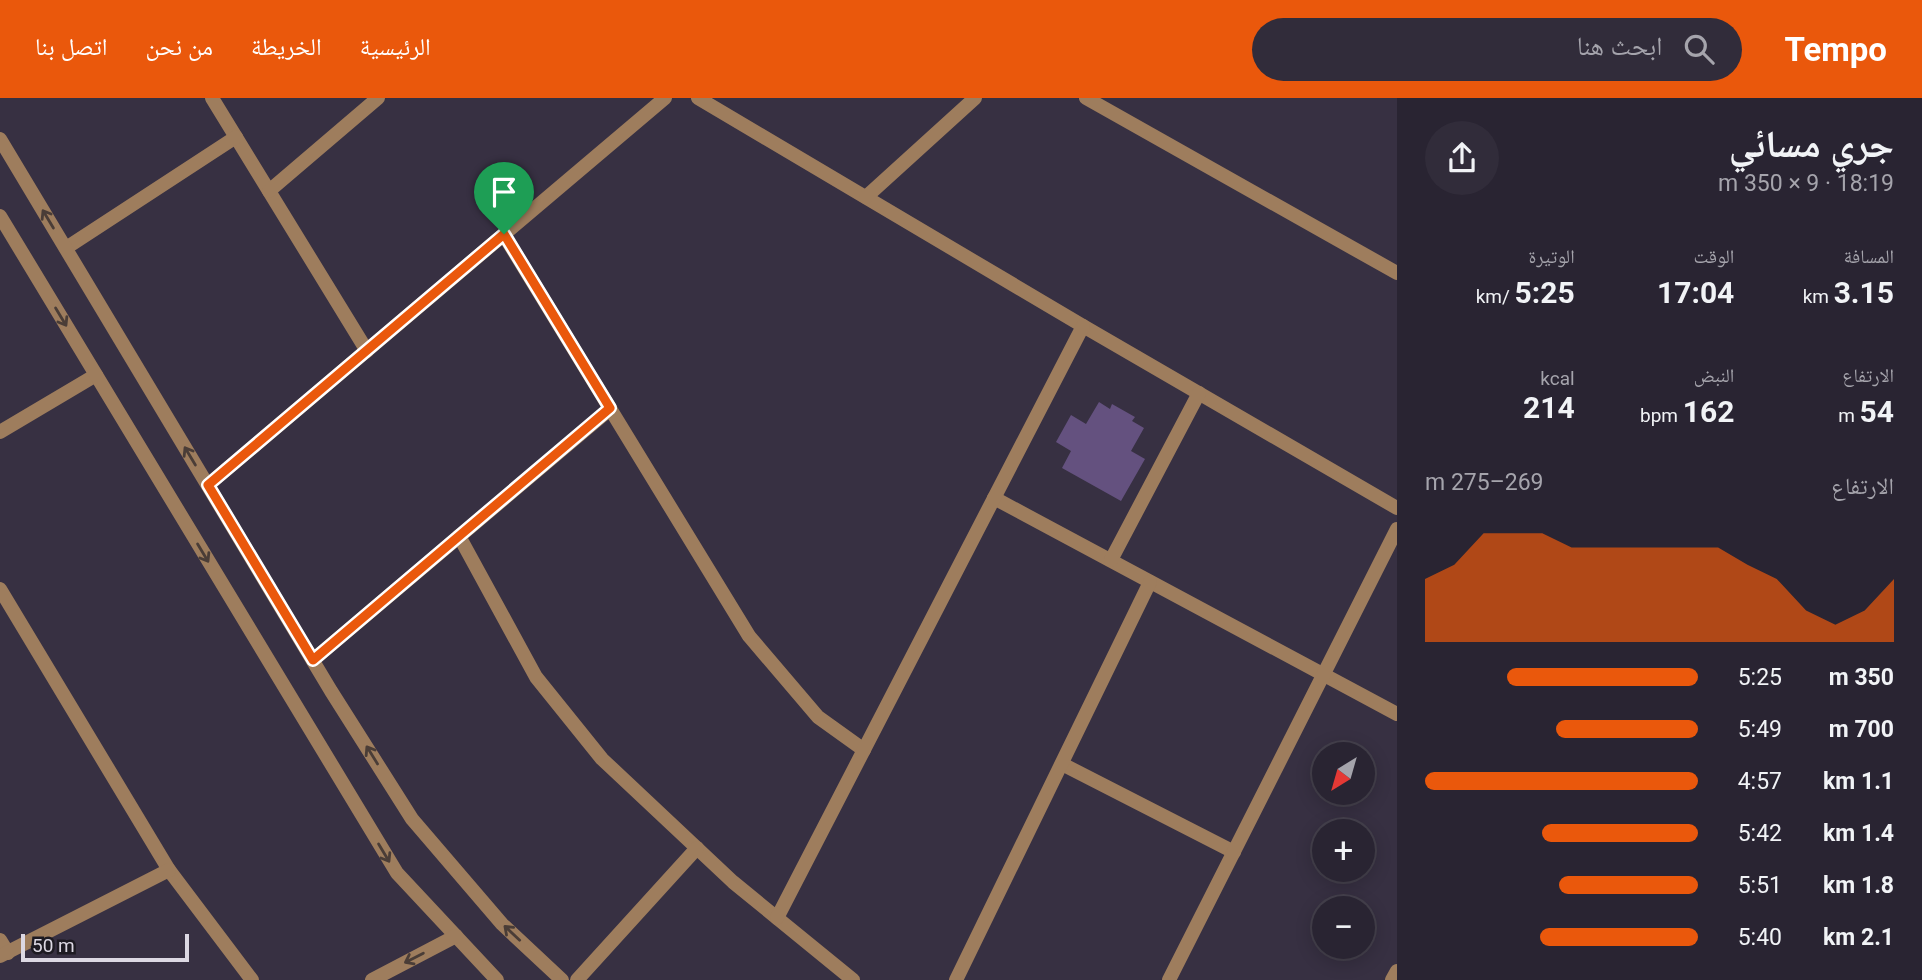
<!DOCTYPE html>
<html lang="ar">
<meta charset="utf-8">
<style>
:root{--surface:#292432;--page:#312c3a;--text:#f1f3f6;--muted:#a5a4ac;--line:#45414d;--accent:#ea580c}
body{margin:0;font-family:Roboto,"Noto Naskh Arabic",sans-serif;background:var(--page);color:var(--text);direction:rtl;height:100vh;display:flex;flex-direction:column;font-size:26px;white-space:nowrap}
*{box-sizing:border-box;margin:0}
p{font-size:23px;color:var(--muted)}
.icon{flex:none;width:38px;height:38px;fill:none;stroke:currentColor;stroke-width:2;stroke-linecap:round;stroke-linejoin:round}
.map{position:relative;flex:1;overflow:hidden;direction:ltr}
.sheet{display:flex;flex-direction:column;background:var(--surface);width:525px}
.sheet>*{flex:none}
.needle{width:46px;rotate:217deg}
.controls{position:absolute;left:1312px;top:644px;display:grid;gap:14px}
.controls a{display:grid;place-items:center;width:63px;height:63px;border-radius:50%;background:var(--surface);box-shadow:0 4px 18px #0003,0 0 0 2px var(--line);font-size:35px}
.scale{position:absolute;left:21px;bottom:18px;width:168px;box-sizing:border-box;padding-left:7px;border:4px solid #dcd8e3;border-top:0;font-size:19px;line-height:24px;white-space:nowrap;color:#dcd8e3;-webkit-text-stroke:5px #1d1a22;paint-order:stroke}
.pin{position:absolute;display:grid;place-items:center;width:60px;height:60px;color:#fff;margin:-72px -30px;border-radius:50% 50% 50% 0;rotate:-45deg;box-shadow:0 0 7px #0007}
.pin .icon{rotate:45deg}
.round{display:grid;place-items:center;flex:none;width:74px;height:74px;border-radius:37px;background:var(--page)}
.overview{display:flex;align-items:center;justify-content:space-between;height:119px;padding:0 28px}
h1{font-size:38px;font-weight:700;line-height:52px}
.figures{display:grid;grid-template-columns:repeat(3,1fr);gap:10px;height:119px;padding:7px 28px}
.figures div{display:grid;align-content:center}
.figures b{font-size:30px;font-weight:700}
.figures small{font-size:19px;font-weight:400}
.figures p{font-size:19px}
.chart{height:196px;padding:14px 28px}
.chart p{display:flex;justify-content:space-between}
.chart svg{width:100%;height:126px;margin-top:7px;fill:var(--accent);opacity:.7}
ul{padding:0 28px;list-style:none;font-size:23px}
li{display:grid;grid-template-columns:112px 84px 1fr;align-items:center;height:52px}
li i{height:18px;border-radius:9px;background:var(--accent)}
header{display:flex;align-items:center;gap:42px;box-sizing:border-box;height:98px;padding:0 35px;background:var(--accent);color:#fff}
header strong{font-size:33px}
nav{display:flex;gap:38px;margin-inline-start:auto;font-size:24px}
.search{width:490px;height:63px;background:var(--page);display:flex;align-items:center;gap:18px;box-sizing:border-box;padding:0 24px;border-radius:38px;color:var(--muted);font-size:26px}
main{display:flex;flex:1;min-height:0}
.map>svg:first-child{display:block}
.building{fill:#64517f}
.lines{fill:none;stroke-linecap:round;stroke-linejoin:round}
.minor{stroke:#9e7d5d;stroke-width:14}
.tertiary{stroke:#9e7d5d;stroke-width:14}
.oneway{stroke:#4a3d37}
.route-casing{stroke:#fff;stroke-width:14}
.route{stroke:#ea580c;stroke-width:9}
</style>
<header>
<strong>Tempo</strong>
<div class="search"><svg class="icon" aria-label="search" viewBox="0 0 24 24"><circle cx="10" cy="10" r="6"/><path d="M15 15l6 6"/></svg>ابحث هنا</div>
<nav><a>الرئيسية</a><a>الخريطة</a><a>من نحن</a><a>اتصل بنا</a></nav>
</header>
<main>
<section class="sheet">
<div class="overview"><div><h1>جري مسائي</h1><p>18:19 · 9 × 350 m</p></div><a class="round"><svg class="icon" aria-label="share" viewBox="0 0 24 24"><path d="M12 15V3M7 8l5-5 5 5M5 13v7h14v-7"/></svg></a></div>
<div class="figures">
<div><p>المسافة</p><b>3.15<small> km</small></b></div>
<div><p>الوقت</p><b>17:04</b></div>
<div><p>الوتيرة</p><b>5:25<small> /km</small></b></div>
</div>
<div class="figures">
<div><p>الارتفاع</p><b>54<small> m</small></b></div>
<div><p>النبض</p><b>162<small> bpm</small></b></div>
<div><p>kcal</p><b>214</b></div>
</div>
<div class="chart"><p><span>الارتفاع</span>269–275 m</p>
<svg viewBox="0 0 160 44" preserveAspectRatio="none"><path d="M0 44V22L10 17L20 6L30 6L40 6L50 11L60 11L70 11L80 11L90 11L100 11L110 17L120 22L130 33L140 38L150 33L160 22V44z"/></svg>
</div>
<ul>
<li><b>350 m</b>5:25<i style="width:70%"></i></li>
<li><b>700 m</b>5:49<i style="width:52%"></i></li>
<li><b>1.1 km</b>4:57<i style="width:100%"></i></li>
<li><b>1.4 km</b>5:42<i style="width:57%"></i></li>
<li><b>1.8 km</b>5:51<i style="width:51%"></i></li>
<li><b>2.1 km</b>5:40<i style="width:58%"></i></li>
</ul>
</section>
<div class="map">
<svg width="1397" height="882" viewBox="0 0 1397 882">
<rect width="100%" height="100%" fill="#373042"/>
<path class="building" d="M 1099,304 L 1110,311 L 1112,306 L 1135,319 L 1132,323 L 1144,330 L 1131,353 L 1145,361 L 1121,403 L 1062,370 L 1071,353 L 1056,344 L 1071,317 L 1086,326 Z"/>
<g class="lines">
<g class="minor">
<path d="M 212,0 L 367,253"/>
<path d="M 698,0 L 1083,228 L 1397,410"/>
<path d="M 1086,0 L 1397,175"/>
<path d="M 269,93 L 378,0"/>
<path d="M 866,99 L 975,0"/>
<path d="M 504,137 L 749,538 L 818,619 L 864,652"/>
<path d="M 66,150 L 236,39"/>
<path d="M 0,334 L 96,277"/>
<path d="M 208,387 L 665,0"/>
<path d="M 994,400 L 1397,616"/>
<path d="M 459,438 L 536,579 L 602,661 L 733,784 L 853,882"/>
<path d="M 1111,462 L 1199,295"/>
<path d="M 0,491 L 169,772 L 252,882"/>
<path d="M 313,562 L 610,311"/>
<path d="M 1062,666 L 1234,754"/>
<path d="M 777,820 L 1083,228"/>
<path d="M 0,842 L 8,855"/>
<path d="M 0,858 L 169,772"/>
<path d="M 577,882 L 697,750"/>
<path d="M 956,882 L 1150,484"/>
<path d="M 1169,882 L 1397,431"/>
</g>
<g class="tertiary">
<path d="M 0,41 L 331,593 L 412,721 L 502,826 L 562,882"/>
<path d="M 0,118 L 397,775 L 497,882"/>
<path d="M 372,882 L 456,838"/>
<path d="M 1392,882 L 1397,873"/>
</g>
</g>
<defs><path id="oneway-shaft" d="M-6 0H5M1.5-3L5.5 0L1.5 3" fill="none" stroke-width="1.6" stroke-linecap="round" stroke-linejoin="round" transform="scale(1.75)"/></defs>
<g class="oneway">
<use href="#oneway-shaft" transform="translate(48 121) rotate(-121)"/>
<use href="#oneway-shaft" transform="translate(61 219) rotate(59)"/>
<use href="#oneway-shaft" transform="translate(190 358) rotate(-121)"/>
<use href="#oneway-shaft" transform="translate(203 455) rotate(59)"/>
<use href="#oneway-shaft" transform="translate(372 657) rotate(-122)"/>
<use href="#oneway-shaft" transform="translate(384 755) rotate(59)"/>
<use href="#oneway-shaft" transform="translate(512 835) rotate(-137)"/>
<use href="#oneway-shaft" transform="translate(414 860) rotate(153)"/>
</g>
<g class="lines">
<defs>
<path id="route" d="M 504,136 L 610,310 L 313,562 L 208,387 Z"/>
</defs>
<use href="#route" class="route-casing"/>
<use href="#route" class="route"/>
</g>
</svg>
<div class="controls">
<a><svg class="needle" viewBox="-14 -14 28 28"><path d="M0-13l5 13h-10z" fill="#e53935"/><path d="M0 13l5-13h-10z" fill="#a5a4ac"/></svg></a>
<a>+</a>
<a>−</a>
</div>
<div class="scale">50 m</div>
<div class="pin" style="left:504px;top:136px;background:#1e9e55"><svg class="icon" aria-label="arrive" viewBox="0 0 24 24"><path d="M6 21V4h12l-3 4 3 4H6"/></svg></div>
</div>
</main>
